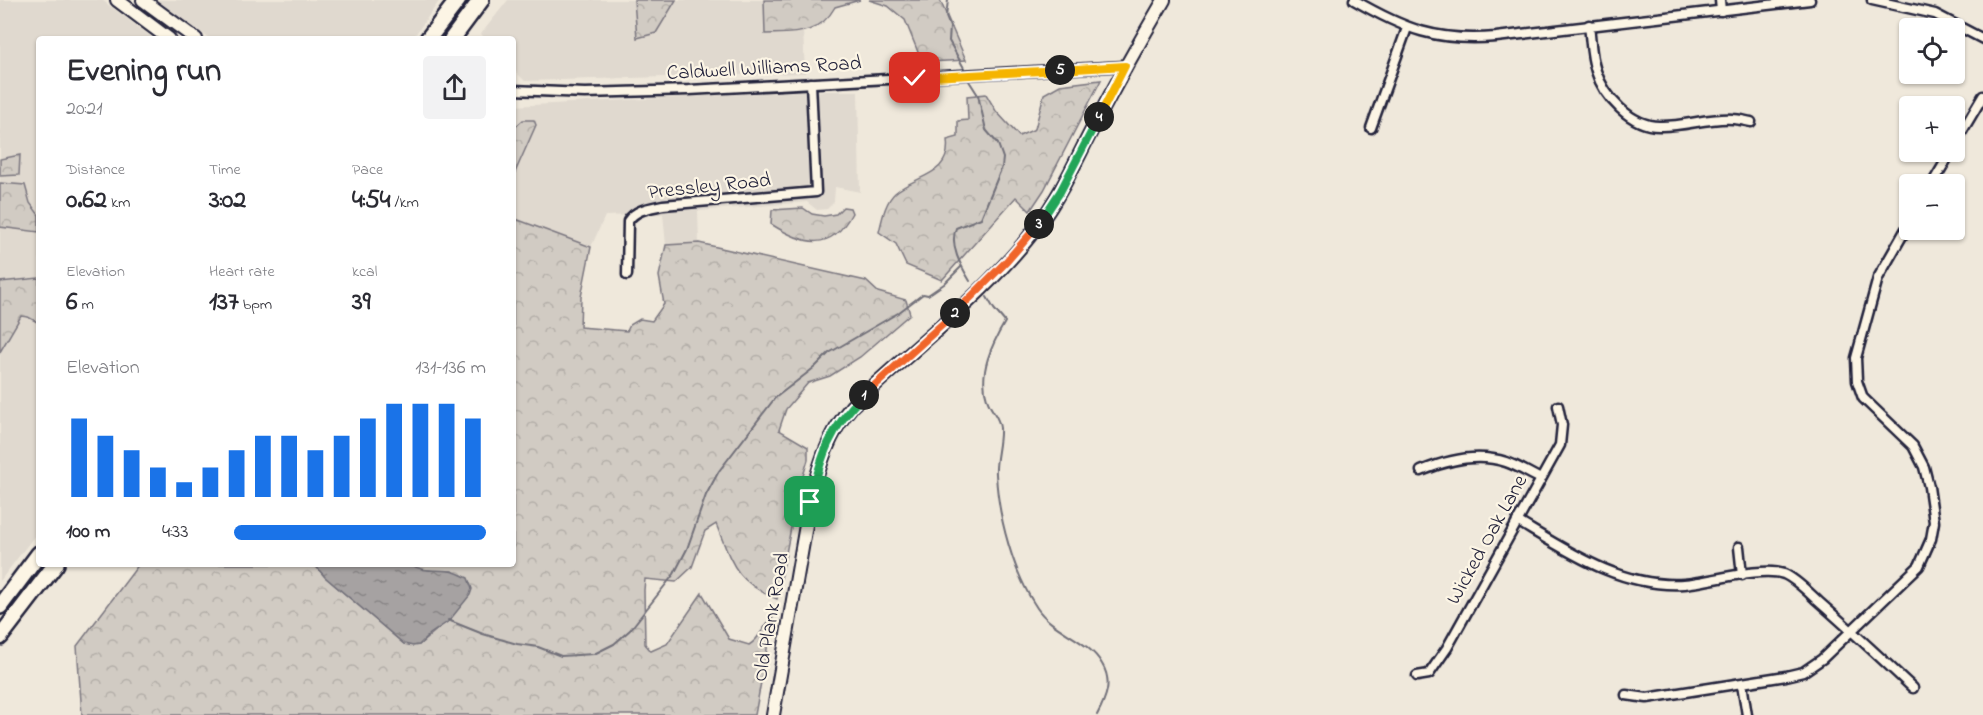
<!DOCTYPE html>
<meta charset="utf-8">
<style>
:root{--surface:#fff;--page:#f2f2f3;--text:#2b2b33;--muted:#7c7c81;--accent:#1a73e8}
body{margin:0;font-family:"Indie Flower",sans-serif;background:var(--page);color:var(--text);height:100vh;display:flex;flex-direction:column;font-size:22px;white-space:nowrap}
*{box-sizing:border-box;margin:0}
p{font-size:20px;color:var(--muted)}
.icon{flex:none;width:33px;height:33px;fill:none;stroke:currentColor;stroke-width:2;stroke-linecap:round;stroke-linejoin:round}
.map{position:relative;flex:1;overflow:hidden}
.side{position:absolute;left:36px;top:36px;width:480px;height:531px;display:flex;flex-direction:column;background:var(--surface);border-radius:6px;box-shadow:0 2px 4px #0004}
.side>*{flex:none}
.controls{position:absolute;left:1899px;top:18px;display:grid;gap:12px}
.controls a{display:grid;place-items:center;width:66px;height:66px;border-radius:6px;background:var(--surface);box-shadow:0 2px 4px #0004;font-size:30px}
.pin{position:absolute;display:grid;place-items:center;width:51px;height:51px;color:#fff;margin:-26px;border-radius:12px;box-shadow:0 3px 9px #0006}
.km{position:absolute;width:30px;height:30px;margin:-15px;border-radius:50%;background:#222;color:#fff;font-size:16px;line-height:30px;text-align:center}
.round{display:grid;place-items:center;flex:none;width:63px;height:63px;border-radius:6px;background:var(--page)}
.headline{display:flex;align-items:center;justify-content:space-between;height:102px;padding:0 30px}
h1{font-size:33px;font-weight:700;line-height:45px}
.stats{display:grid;grid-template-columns:repeat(3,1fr);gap:9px;height:102px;padding:6px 30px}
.stats div{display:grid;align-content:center}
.stats b{font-size:26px;font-weight:700}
.stats small{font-size:16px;font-weight:400}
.stats p{font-size:16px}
.chart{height:168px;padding:12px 30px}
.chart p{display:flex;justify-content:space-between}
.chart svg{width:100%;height:108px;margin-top:6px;stroke:var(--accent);stroke-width:6}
ul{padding:0 30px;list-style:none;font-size:20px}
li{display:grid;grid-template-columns:96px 72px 1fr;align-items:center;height:45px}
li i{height:15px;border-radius:8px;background:var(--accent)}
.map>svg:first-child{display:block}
.built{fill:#e0d9cf}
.forest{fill:url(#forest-crowns);stroke:#7a767f;stroke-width:1.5}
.water{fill:url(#water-ripples);stroke:#716f79;stroke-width:1.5}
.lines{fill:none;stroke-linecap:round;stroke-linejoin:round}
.stream{stroke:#716f79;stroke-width:2}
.street-casing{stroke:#22223b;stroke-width:13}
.secondary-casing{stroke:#22223b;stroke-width:16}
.highway-casing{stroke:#22223b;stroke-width:20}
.street{stroke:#fcf5e5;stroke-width:8}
.secondary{stroke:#fcf5e5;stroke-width:12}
.highway{stroke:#fcf5e5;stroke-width:15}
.split-1-casing{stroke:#fff;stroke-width:12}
.split-2-casing{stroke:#fff;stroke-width:12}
.split-3-casing{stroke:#fff;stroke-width:12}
.split-4-casing{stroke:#fff;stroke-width:12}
.split-5-casing{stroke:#fff;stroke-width:12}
.split-6-casing{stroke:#fff;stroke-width:12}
.split-1{stroke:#22a559;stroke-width:8}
.split-2{stroke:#f0652b;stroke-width:8}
.split-3{stroke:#f0652b;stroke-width:8}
.split-4{stroke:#22a559;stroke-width:8}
.split-5{stroke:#f5b400;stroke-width:8}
.split-6{stroke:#f5b400;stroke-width:8}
.labels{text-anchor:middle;stroke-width:4.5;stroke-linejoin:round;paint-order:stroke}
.street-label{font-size:21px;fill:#22223b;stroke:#fcf5e5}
</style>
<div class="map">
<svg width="1983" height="715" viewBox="0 0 1983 715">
<defs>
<pattern id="forest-crowns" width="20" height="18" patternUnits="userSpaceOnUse" patternTransform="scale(1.5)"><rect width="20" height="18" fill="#d1cbc3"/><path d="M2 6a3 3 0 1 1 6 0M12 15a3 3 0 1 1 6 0" fill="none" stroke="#b3aea8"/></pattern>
<pattern id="water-ripples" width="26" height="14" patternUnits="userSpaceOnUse" patternTransform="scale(1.5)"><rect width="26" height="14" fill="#a6a2a2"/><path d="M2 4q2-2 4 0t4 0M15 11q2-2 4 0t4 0" fill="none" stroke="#878485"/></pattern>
</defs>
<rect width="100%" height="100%" fill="#efe8db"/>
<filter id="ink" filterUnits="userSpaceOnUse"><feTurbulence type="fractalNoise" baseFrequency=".0167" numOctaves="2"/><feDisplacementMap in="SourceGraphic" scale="12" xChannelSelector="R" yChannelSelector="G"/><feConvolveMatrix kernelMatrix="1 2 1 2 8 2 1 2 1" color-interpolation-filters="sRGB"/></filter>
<g filter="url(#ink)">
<g class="built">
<path d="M 0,0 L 102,0 L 154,39 L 39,39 L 39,530 L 0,581 Z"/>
<path d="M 157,0 L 440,0 L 412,39 L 210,39 Z"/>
<path d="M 508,0 L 860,0 L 835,7 L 802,8 L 805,73 L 525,81 L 513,69 L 513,39 L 486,39 L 481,34 Z"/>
<path d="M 802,91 L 858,91 L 860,192 L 835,187 L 834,202 L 827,209 L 817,210 L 807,202 L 698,211 L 699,243 L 666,245 L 663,214 L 605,216 L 591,247 L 513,218 L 513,106 Z"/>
</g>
<g class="forest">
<path d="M 634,0 L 676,0 L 656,33 L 637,38 Z"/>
<path d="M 764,0 L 860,0 L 835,7 C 819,36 794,33 765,34 Z"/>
<path d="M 869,0 L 940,0 L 966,60 L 928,62 L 920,57 L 905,20 L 888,6 Z"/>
<path d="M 1101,80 L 1044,190 L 1030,211 L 1016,197 L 942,280 L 906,265 L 896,244 L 879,232 C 882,220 885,202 895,193 C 915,175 952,176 947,140 L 958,137 L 958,121 L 968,120 L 967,96 L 986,94 L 996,111 L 1019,136 L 1035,129 L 1044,94 L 1060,85 Z"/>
<path d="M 523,120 L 534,120 L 536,125 L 513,177 L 513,129 Z"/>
<path d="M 20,155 L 19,175 L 0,176 L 0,159 Z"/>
<path d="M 0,183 L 25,185 L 30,203 L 39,215 L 39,232 L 0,227 Z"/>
<path d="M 843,207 L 850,208 L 852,213 C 831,253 804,245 771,224 L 772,210 L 803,208 L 812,214 L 824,216 L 836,214 Z"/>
<path d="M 513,218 L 591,247 L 581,297 L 580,327 L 627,331 L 630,325 L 640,319 L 652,321 L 664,304 L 659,276 L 666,245 L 699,243 L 866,281 L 878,292 L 906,300 L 910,314 L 860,357 L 830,376 L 808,383 L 786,409 L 779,430 L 808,447 L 808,460 L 798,492 L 777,599 C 735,582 732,563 716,524 L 705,531 L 692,567 L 676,582 L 645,579 L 644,590 L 645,644 L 651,651 L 667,644 L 702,593 L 729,639 L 749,645 C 761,638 762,627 773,616 L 755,715 L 82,715 L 77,646 L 139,564 L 314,564 L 325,577 L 404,644 L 419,645 L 447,621 L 452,571 C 438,571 422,572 410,564 L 513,564 Z"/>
<path d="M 39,278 L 39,323 L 28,317 L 21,316 L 0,352 L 0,282 Z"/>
</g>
<path class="water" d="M 314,564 L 410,564 C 425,574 439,568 454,572 C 459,573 463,576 468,578 L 472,589 L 470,595 L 449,621 L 430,634 L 419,645 L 413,646 L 404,644 L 325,577 Z"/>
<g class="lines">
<g class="stream">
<path d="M 948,0 L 946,17 L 950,27 L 949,41 L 964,68"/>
<path d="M 969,81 L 978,95 L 986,130 L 998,144 L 1003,158 L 1002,167 L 981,218 L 956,228 C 949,246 961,266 970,281"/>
<path d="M 987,297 L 994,309 L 1005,322 C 992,344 978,373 987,399 C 990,410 999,416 1000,428 C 1001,443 995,459 996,474 C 998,516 1013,573 1037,608 C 1054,633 1087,638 1102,664 C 1113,682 1106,698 1097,715"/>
<path d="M 448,620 L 483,634 L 517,644 L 538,647 L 561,656 L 594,654 L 614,644 L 630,630 L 674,574 L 687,549 L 706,495 L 719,471 L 775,398 L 815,367 L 829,353 L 898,313 L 923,294 L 928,295 L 944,284 L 961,267"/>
</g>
<defs>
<g id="street">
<path d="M 1354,0 C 1404,29 1437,42 1496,37 L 1810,0"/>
<path d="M 1720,0 L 1721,11"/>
<path d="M 1872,0 L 1935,14 L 1983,39"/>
<path d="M 1589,25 C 1591,41 1591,57 1596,71 C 1604,97 1631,126 1659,126 C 1684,127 1708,117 1733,119 C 1739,119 1745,121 1751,122"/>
<path d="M 513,90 L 585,93 L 689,90 L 1125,66"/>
<path d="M 1371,128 L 1407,28"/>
<path d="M 1954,145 L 1983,96"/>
<path d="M 1932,184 L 1951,152"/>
<path d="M 627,275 L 628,221 C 636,209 650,208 663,205 L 816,192 L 811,83"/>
<path d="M 1421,471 C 1447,460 1479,453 1506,462 C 1518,466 1530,474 1541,479"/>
<path d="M 1517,521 C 1569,552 1621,588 1684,584 C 1711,582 1760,566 1784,574 C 1796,579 1809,593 1819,602 C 1851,630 1882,659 1913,688"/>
<path d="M 1739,547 L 1742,575"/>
<path d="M 1417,676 L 1429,674 L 1447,648 L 1560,445 L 1562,425 L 1558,406"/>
<path d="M 1742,684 L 1747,715"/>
<path d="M 1626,695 L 1647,698 L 1786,676 L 1803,672 L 1822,659 L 1919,566 L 1931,539 L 1934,522 L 1929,487 L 1924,467 L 1913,446 L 1863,398 L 1857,381 L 1856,358 L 1878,278 L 1910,222"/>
</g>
<g id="secondary">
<path d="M 117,0 L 169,39"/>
<path d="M 143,0 L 196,39"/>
<path d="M 773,715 L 810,502 C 819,466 828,434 852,406 C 914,347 988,293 1039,224 C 1062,193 1077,158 1095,124 C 1117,82 1140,41 1164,0"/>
</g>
<g id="highway">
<path d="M 428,39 L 458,0"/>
<path d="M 452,39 L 481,0"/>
<path d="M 0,606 L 39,554"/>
<path d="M 0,637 L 56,564"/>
</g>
</defs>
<use href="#street" class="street-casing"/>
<use href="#secondary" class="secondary-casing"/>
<use href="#highway" class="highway-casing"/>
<use href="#street" class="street"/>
<use href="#secondary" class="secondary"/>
<use href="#highway" class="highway"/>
</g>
</g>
<g class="lines" filter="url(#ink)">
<defs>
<path id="split-1" d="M 810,502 C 821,457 829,428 864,395"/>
<path id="split-2" d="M 864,395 L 955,313"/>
<path id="split-3" d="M 955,313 L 1006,262 L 1039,224"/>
<path id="split-4" d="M 1039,224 L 1060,192 L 1099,117"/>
<path id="split-5" d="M 1060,70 L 1125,66 L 1099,117"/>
<path id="split-6" d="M 915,78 L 1060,70"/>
</defs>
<use href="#split-1" class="split-1-casing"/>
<use href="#split-2" class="split-2-casing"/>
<use href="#split-3" class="split-3-casing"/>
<use href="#split-4" class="split-4-casing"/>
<use href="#split-5" class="split-5-casing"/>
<use href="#split-6" class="split-6-casing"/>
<use href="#split-1" class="split-1"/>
<use href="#split-2" class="split-2"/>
<use href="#split-3" class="split-3"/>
<use href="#split-4" class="split-4"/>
<use href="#split-5" class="split-5"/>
<use href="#split-6" class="split-6"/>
</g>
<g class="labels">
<g class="street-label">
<text transform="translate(764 67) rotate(-3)" y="7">Caldwell Williams Road</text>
<text transform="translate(709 185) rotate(-6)" y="7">Pressley Road</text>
<text transform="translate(1486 539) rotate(-61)" y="7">Wicked Oak Lane</text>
<text transform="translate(770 617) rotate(-80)" y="7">Old Plank Road</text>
</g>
</g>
</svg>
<div class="controls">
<a><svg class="icon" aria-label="locate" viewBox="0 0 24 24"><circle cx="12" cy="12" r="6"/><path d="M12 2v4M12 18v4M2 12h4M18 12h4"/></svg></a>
<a>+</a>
<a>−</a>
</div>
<div class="pin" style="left:810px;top:502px;background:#1e9e55"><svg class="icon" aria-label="arrive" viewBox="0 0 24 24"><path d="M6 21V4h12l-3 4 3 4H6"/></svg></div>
<div class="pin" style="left:915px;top:78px;background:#d93025"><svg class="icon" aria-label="check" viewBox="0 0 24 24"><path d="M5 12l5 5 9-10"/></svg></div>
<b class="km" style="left:864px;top:395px">1</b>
<b class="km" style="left:955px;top:313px">2</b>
<b class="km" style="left:1039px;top:224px">3</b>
<b class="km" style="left:1099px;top:117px">4</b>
<b class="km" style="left:1060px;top:70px">5</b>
<section class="side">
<div class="headline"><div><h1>Evening run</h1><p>20:21</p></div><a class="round"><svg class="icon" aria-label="share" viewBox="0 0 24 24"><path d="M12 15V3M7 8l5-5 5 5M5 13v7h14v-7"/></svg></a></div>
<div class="stats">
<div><p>Distance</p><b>0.62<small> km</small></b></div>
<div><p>Time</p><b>3:02</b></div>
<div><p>Pace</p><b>4:54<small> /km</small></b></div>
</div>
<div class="stats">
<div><p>Elevation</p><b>6<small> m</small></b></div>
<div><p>Heart rate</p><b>137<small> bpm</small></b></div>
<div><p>kcal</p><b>39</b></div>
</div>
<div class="chart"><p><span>Elevation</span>131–136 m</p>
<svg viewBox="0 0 160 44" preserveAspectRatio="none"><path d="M5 44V12M15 44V19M25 44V25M35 44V32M45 44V38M55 44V32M65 44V25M75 44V19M85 44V19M95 44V25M105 44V19M115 44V12M125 44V6M135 44V6M145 44V6M155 44V12"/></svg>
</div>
<ul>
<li><b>100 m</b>4:33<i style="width:100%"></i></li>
</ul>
</section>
</div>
